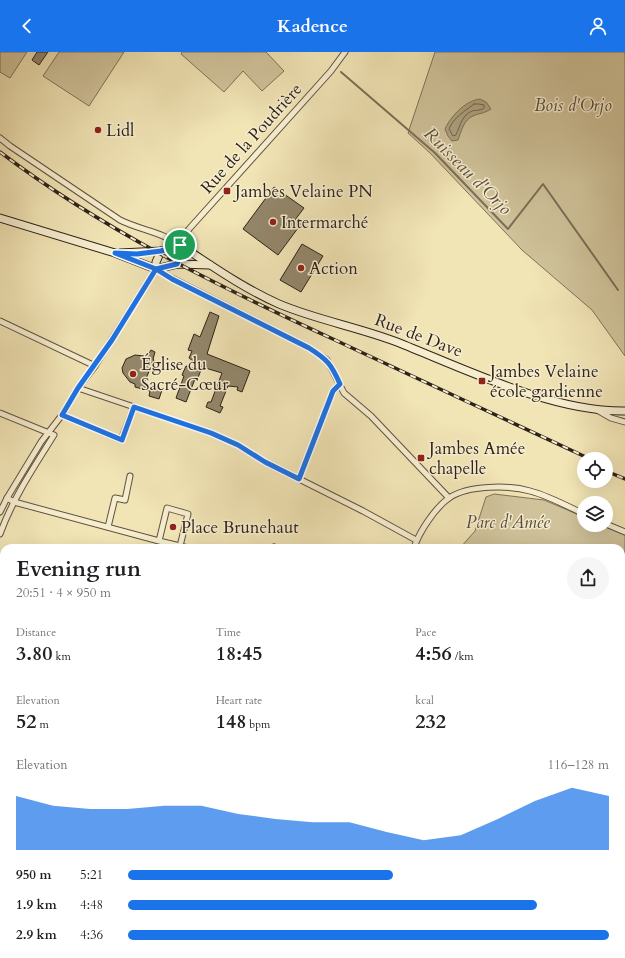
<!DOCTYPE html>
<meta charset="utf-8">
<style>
:root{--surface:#fff;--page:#f6f6f6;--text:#202124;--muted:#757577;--accent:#1a73e8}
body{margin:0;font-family:Cardo,serif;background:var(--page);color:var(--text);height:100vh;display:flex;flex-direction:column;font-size:15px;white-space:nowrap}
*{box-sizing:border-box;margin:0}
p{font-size:13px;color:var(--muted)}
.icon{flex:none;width:22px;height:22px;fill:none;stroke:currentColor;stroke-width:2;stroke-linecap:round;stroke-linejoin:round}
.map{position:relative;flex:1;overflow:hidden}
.side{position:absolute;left:0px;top:492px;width:625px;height:414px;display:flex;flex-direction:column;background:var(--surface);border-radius:12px 12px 0 0;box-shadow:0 4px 16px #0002}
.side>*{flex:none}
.controls{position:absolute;left:577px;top:400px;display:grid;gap:8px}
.controls a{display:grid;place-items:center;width:36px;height:36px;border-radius:50%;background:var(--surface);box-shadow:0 4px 16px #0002;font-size:20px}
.pin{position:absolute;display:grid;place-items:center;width:34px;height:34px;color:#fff;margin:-17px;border:2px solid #fff;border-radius:50%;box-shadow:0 1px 4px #0007}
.round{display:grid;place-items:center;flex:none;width:42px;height:42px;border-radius:21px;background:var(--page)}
.head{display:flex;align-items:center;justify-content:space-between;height:68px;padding:0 16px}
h1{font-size:22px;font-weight:600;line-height:30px}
.metrics{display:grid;grid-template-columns:repeat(3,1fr);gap:6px;height:68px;padding:4px 16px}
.metrics div{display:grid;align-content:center}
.metrics b{font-size:20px;font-weight:600}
.metrics small{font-size:11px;font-weight:400}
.metrics p{font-size:11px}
.chart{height:112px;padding:8px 16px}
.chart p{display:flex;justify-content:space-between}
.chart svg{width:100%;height:72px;margin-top:4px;fill:var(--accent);opacity:.7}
ul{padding:0 16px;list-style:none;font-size:13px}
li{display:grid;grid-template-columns:64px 48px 1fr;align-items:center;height:30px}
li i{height:10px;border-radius:5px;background:var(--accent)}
header{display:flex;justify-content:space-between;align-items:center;height:52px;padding:0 16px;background:var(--accent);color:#fff;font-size:18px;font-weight:600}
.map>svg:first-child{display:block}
.green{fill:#d0c39b;stroke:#7e735a}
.water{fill:#aea280;stroke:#7a6f57}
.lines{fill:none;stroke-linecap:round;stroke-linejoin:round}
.shore{stroke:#6e624d;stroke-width:1}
.stream{stroke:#7a6f57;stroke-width:2}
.building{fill:#93876b;stroke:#2d231a}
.minor-casing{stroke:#5e5341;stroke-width:7}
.secondary-casing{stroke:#2d231a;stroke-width:9}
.primary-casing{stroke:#2d231a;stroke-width:10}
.minor{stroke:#f6edcf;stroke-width:5}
.secondary{stroke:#f6edcf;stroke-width:7}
.primary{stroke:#f1e4b5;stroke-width:8}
.rail-casing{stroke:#2d231a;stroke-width:3.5}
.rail{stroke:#f6edcf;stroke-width:2;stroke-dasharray:6;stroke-linecap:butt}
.route-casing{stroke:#fff;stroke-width:8}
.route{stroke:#1a73e8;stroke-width:5}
.poi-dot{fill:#8f2418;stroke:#f6edcf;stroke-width:1.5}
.labels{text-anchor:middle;stroke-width:3;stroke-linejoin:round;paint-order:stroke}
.park-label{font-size:17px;font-style:italic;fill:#564b3a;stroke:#f6edcf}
.poi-label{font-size:17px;fill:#2d231a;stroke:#f6edcf;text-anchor:start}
.street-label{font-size:17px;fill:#2d231a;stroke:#f6edcf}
.water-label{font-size:18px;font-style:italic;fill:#5a4f3e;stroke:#f6edcf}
</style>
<header><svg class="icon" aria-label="back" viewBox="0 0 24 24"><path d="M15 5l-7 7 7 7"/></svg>Kadence<svg class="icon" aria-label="person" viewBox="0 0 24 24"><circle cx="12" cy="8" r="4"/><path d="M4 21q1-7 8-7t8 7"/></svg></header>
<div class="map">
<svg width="625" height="906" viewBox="0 0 625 906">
<rect width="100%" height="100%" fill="#f1e4b5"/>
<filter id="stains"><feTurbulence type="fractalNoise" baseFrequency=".005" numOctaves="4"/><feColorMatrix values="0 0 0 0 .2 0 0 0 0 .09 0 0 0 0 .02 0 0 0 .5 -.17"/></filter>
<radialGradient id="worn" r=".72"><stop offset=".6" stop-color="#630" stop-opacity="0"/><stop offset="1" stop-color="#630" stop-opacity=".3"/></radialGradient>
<g class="green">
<path d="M 0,0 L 27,0 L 10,26 L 0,20 Z"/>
<path d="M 59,0 L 124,0 L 89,54 L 43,24 Z"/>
<path d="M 182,0 L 266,0 L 284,19 L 262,39 L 243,19 L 224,40 L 181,2 Z"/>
<path d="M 435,0 L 625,0 L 625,304 L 592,258 L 522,198 L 430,101 L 408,81 Z"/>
<path d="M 494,442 L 544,448 L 584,465 L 584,473 L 602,473 L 625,483 L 625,617 L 621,617 L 621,496 L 460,496 L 475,479 L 486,445 Z"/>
<path d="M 0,649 L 4,651 L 4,729 L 0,728 Z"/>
<path d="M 625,831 L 625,906 L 500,906 L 506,902 L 621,902 L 621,832 Z"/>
</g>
<g class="water">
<path d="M 480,47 L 486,50 L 491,57 C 483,62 479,61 473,64 C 464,67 461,80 458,88 L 452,89 L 448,84 L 445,77 C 451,64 465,49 480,47 Z"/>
<path d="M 0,546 L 4,548 L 4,651 L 0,649 Z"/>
<rect x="621" y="625" width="4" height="123"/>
<path d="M 0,728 L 4,729 L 4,780 L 0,778 Z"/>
</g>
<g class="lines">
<path class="shore" d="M 474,52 L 479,52 L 484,53 L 484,56 C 480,59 476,58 472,59 C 462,63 460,74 456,83 L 453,84 L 449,77 C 453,66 465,59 474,52 Z"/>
<path class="stream" d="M 341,20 L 435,101 L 508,177 L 543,132 L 618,238"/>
</g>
<g class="building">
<path d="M 37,0 L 48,0 L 39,13 L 32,8 Z"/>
<path d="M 274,135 L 304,156 L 295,168 L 301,172 L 278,203 L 243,177 Z"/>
<path d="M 302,192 L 323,204 L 301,240 L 280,228 Z"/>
<path d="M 210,260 L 219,264 L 207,302 L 250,319 L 242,340 L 237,338 L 238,335 L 228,334 L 220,354 L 223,355 L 220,361 L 206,355 L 208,350 L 211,350 L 222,321 L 202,315 L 189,306 L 192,299 L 188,298 L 194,282 L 200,285 Z"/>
<path d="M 151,298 L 155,300 L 153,307 L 154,308 L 144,331 L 162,338 L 159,347 L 149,344 L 150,339 L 135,335 L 135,332 L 130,330 L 123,321 L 122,316 L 126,307 L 135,303 L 144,304 L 146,302 L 148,303 Z"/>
<path d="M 186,314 L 201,318 L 197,328 L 195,327 L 186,350 L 176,346 L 184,324 L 182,323 Z"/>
</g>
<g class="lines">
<defs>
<g id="minor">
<path d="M 0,86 L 10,94 L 120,168 C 140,178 162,180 180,193 L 189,177 L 331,19 L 345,0"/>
<path d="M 0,269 L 95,314"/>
<path d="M 78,336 L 211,381 L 238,393 L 265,410 L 363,459 L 416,488"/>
<path d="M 597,358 L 611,366 L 625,370"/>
<path d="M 0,361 L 54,383 C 34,415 13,446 0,482"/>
<path d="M 62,363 L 121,388 L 134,355"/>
<path d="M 299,427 L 333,339 L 340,332"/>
<path d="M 7,446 L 14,450 L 159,489 L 180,494 L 188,462 L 167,456 L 159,489"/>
<path d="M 0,460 L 7,446 L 41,390 L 62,363 L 78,336 L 95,314 L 156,217 L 170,225 L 309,296 L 327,308 L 344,341 L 371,364 L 449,446"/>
<path d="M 606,472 L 625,480"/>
<path d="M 108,475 L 115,446 L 125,448 L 130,424"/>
<path d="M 180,494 L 188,496"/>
<path d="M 273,496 L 274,495"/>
<path d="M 414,496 C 419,480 435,456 449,446 C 468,433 509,433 530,439 C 549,444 567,454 584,462"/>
<path d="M 621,753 L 625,752"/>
<path d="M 0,783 L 4,784"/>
<path d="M 377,902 L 378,906"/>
<path d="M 426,902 L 426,906"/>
</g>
<g id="secondary">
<path d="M 0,166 L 115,201 L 156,217 L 177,212 L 210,213"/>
<path d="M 180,193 C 212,214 243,236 279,252 C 317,268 358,275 397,290 C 465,317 552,360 625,359"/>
<path d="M 120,201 L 161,199 L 180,193"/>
<path d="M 177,212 L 181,200 L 180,193"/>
<path d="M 156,217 L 156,210 L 161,199"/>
</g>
<g id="primary">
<path d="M 621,822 L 625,821"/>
<path d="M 215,906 L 236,902"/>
</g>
</defs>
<use href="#minor" class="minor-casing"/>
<use href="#secondary" class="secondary-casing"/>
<use href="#primary" class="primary-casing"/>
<use href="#minor" class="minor"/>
<use href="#secondary" class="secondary"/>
<use href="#primary" class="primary"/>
<defs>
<g id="rail">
<path d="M 0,100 C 103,178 218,234 335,288 C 420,328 505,367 590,407"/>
<path d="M 606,419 L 625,427"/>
</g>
</defs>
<use href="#rail" class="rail-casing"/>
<use href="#rail" class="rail"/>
</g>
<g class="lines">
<defs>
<path id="route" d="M 180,193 L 161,199 L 137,202 L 115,201 L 156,217 L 112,288 L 78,336 L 62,363 L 122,388 L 134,355 L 211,381 L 238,393 L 265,410 L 299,427 L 333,339 L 340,332 C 331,312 328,308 309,296 L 172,227 L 156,217 L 177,212 L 181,200 L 180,193"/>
</defs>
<use href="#route" class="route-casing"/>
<use href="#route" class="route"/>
</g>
<g class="poi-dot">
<circle cx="98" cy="78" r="4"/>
<rect x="223" y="135" width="8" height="8" rx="2"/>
<circle cx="273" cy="170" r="4"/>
<circle cx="301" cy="216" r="4"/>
<circle cx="133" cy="322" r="4"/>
<rect x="478" y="325" width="8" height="8" rx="2"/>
<rect x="417" y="402" width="8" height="8" rx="2"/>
<circle cx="173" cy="475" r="4"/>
</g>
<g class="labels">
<g class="park-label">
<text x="573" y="59">Bois d'Orjo</text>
<text x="508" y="476">Parc d'Amée</text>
</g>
<g class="poi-label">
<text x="106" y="84">Lidl</text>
<text x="235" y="145">Jambes Velaine PN</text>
<text x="281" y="176">Intermarché</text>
<text x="309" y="222">Action</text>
<text x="141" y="318">Église du<tspan x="141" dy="20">Sacré-Cœur</tspan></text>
<text x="490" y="325">Jambes Velaine<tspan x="490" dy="20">école gardienne</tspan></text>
<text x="429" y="402">Jambes Amée<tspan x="429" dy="20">chapelle</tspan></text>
<text x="181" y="481">Place Brunehaut</text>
</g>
<g class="street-label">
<text transform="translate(251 86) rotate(-48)" y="6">Rue de la Poudrière</text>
<text transform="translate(419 283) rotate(21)" y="6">Rue de Dave</text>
</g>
<g class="water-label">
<text transform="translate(468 119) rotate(45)" y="6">Ruisseau d'Orjo</text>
</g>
</g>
<rect width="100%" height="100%" filter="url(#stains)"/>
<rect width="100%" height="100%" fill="url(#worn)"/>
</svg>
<div class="controls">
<a><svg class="icon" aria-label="locate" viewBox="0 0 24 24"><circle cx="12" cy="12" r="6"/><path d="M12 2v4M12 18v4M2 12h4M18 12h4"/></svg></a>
<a><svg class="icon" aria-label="layers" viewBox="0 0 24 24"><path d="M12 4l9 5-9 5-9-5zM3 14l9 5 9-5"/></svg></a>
</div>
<div class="pin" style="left:180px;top:193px;background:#1e9e55"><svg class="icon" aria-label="arrive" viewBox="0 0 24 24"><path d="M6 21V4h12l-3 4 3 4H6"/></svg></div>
<section class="side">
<div class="head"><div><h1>Evening run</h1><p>20:51 · 4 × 950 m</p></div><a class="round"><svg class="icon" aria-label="share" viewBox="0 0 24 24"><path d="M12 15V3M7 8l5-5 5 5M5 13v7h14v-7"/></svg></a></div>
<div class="metrics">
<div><p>Distance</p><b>3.80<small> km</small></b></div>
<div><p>Time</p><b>18:45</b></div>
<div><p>Pace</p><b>4:56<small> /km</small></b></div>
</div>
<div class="metrics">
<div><p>Elevation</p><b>52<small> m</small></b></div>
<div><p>Heart rate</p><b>148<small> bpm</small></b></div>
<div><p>kcal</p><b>232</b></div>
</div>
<div class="chart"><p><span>Elevation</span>116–128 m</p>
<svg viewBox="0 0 160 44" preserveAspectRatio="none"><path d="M0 44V11L10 17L20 19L30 19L40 17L50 17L60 22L70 25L80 27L90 27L100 33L110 38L120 35L130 25L140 14L150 6L160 11V44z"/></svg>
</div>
<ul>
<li><b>950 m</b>5:21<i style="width:55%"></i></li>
<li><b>1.9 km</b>4:48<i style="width:85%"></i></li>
<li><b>2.9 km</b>4:36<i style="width:100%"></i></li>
</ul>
</section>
</div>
